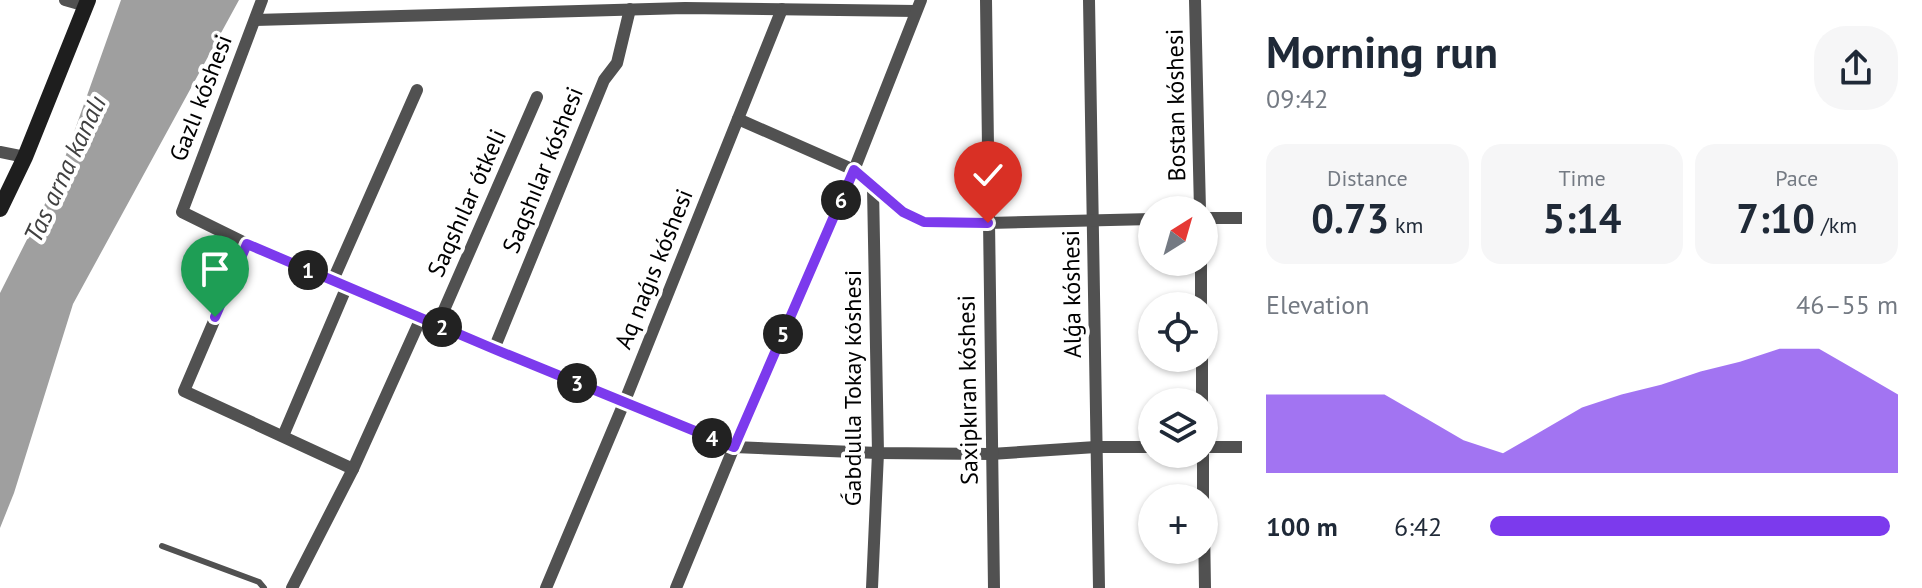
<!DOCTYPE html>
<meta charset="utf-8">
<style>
:root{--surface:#fff;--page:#f6f6f7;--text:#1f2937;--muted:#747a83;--accent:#7c3aed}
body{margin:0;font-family:"PT Sans",sans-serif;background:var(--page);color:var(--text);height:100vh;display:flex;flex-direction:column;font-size:30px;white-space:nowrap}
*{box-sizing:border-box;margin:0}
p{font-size:26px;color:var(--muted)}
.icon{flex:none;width:44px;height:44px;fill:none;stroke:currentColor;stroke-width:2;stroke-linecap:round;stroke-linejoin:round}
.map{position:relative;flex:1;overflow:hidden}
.panel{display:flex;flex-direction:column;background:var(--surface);width:680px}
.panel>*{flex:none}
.needle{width:52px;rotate:37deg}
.fabs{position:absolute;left:1138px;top:196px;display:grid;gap:16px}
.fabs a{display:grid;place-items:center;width:80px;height:80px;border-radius:50%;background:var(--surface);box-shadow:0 2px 6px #0004;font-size:40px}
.pin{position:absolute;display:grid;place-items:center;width:68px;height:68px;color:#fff;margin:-82px -34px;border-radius:50% 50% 50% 0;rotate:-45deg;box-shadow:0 0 8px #0007}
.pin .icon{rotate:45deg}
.km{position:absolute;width:40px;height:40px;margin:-20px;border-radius:50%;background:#222;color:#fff;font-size:22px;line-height:40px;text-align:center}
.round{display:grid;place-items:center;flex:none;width:84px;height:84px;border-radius:32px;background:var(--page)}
.head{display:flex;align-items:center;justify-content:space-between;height:136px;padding:0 24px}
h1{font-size:44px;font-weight:700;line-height:60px}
.figures{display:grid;grid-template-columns:repeat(3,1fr);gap:12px;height:136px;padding:8px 24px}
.figures div{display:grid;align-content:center;border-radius:20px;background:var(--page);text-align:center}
.figures b{font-size:40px;font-weight:700}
.figures small{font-size:22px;font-weight:400}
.figures p{font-size:22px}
.chart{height:224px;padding:16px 24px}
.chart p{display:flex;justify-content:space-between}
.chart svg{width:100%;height:144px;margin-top:8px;fill:var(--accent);opacity:.7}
ul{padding:0 24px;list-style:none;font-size:26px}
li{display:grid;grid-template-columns:128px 96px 1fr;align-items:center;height:60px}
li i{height:20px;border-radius:10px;background:var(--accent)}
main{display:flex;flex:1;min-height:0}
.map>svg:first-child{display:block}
.water{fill:#9f9f9f}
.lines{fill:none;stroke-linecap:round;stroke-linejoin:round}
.lane{stroke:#515151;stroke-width:6}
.street{stroke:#515151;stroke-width:12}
.secondary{stroke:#1e1e1e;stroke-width:16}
.route-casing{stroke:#fff;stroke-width:16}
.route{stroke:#7c3aed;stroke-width:10}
.labels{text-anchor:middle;stroke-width:8;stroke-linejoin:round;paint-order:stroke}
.street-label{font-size:24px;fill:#000;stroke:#fff}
.water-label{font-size:26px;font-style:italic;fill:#404040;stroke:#fff}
</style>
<main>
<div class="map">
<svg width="1242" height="588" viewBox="0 0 1242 588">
<rect width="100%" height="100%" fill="#fff"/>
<path class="water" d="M 121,0 L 239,0 L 73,304 L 14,493 L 0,528 L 0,293 L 57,180 Z"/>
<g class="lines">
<path class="lane" d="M 162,546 L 259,582 L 264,588"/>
<g class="street">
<path d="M 65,0 L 86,6"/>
<path d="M 262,0 L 182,212 L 247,244 L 437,326 L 734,447 L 878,453 L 991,454 L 1096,447 L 1152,447"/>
<path d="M 986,0 L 994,588"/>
<path d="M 1089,0 L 1099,588"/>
<path d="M 1195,0 L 1200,210"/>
<path d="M 255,20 L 685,8 L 916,11"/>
<path d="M 738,119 L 854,170 L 903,212 L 924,222 L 988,223 L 1152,219"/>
<path d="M 0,152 L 25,157"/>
<path d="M 1204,218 L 1242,218"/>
<path d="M 247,244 L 184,391 L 353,469"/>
<path d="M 1201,262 L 1201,306"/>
<path d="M 333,280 L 417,90"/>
<path d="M 437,326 L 537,97"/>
<path d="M 494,349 L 604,80 L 617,63 L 630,9"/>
<path d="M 1202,358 L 1202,402"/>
<path d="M 283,436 L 347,286"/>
<path d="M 1204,447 L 1242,447"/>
<path d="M 1203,454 L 1203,498"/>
<path d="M 1204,525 L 1205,588"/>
<path d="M 292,588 L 353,469 L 421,318"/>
<path d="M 546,588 L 624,403 L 782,9"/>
<path d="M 676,588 L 734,447 L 854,170 L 921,0"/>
<path d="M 872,588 L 878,453 L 873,188"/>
</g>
<path class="secondary" d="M 0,209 L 25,157 L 88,0"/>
</g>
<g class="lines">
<defs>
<path id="route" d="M 215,317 L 247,244 L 494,349 L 734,447 L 854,170 L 903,212 L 924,222 L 988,223"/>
</defs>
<use href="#route" class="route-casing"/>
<use href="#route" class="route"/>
</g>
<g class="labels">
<g class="street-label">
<text transform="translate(201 98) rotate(-69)" y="8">Gazlı kóshesi</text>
<text transform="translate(1176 105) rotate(-91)" y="8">Bostan kóshesi</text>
<text transform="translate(543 170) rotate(-68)" y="8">Saqshılar kóshesi</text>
<text transform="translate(467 203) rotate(-66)" y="8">Saqshılar ótkeli</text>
<text transform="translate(654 269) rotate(-68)" y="8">Aq naǵıs kóshesi</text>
<text transform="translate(1072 294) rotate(-91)" y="8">Alǵa kóshesi</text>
<text transform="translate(853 388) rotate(-90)" y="8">Ǵabdulla Tokay kóshesi</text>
<text transform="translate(968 390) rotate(-91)" y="8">Saxipkıran kóshesi</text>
</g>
<g class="water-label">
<text transform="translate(65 169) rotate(-65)" y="9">Tas arna kanalı</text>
</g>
</g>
</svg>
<div class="fabs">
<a><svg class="needle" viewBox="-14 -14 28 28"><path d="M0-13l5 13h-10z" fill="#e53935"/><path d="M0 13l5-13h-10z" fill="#747a83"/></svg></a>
<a><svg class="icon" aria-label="locate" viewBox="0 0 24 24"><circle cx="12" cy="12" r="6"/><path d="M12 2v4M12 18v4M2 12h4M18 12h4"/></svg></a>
<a><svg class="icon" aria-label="layers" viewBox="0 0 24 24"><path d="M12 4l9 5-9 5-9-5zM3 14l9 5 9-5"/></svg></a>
<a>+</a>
</div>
<div class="pin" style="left:215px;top:317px;background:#1e9e55"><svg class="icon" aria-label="arrive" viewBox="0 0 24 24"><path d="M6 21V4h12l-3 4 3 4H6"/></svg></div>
<div class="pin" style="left:988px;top:223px;background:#d93025"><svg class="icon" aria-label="check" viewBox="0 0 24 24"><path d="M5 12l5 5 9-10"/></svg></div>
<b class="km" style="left:308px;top:270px">1</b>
<b class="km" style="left:442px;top:327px">2</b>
<b class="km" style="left:577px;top:383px">3</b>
<b class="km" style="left:712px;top:438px">4</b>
<b class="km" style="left:783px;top:334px">5</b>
<b class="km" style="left:841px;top:200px">6</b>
</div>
<section class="panel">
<div class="head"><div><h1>Morning run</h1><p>09:42</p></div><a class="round"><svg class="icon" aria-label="share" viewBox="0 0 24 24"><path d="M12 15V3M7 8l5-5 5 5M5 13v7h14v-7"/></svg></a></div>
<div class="figures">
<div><p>Distance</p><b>0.73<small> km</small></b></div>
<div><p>Time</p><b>5:14</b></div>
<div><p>Pace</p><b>7:10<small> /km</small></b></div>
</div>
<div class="chart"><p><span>Elevation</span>46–55 m</p>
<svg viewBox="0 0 160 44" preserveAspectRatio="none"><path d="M0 44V20L10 20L20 20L30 20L40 27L50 34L60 38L70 31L80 24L90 20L100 17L110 13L120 10L130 6L140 6L150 13L160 20V44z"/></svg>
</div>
<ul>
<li><b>100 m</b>6:42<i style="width:98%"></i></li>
</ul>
</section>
</main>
